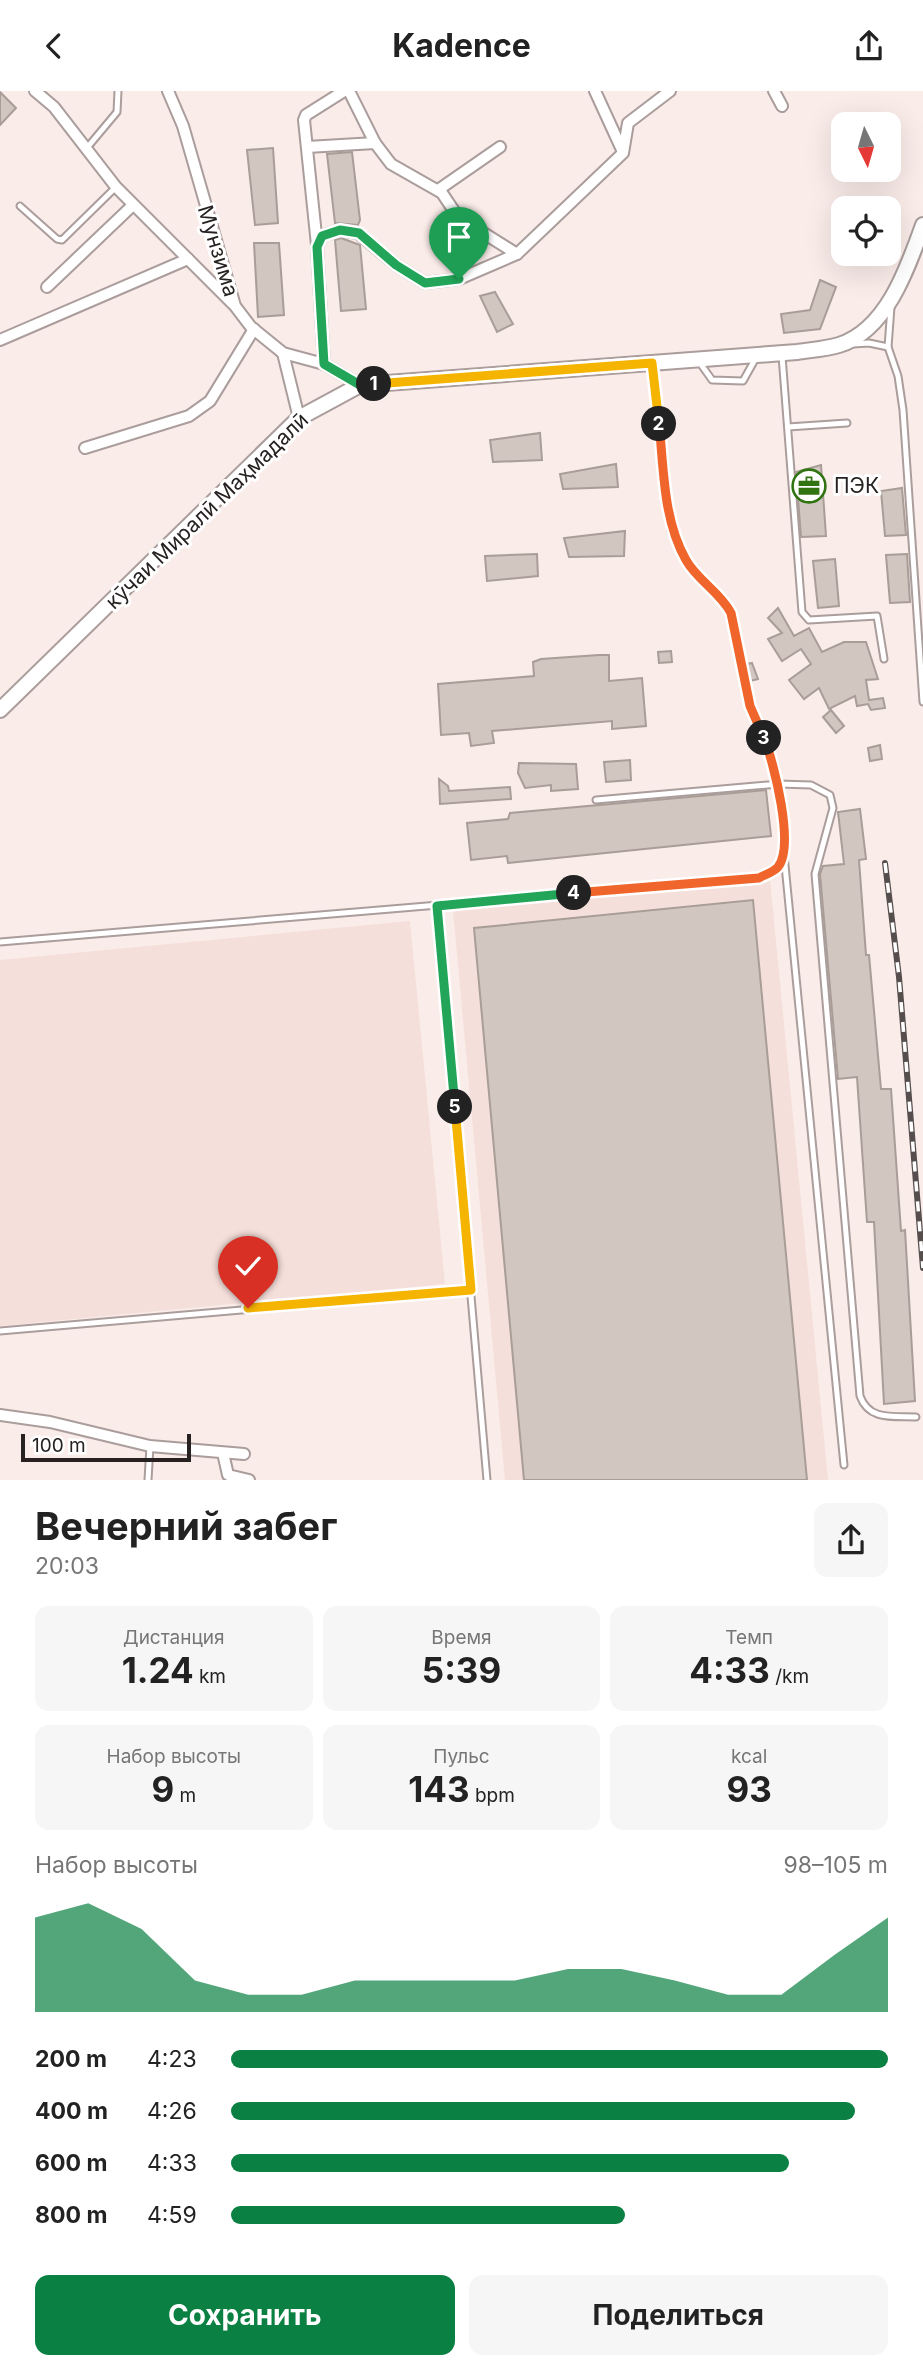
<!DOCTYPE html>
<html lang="ru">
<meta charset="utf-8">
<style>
:root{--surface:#fff;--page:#f6f6f6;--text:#222;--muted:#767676;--accent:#0b8043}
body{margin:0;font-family:Inter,sans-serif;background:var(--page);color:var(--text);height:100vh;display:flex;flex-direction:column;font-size:26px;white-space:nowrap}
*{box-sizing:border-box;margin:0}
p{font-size:23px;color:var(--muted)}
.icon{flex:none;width:38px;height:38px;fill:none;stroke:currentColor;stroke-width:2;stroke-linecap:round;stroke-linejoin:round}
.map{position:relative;height:1389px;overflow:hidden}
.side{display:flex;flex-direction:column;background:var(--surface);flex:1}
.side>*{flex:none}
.needle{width:46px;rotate:175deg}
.buttons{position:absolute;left:831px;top:21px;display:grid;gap:14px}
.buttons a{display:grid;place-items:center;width:70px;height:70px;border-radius:14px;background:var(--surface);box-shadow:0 7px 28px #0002;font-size:35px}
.scale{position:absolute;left:21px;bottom:18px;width:170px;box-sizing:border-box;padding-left:7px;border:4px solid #272221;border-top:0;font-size:19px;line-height:24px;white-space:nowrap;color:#272221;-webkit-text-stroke:5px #fff;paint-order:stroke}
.pin{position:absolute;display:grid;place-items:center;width:60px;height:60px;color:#fff;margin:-72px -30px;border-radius:50% 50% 50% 0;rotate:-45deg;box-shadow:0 0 7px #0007}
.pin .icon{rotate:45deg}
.km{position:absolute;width:35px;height:35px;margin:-18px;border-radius:50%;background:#222;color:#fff;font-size:19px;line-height:35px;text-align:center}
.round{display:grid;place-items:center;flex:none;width:74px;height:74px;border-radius:14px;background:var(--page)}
.headline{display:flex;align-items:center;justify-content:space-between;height:119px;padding:0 35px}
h1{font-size:38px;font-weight:700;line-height:52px}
.metrics{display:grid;grid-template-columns:repeat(3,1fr);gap:10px;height:119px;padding:7px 35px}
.metrics div{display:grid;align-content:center;border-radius:14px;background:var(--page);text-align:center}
.metrics b{font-size:35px;font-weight:700}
.metrics small{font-size:19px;font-weight:400}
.metrics p{font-size:19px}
.chart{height:196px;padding:14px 35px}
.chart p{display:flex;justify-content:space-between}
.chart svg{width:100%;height:126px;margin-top:7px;fill:var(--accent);opacity:.7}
.cta{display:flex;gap:14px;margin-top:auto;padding:14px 35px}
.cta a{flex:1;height:80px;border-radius:14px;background:var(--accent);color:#fff;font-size:28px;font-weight:700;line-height:80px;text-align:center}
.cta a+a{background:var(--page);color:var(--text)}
ul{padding:0 35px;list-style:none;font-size:23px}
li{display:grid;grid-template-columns:112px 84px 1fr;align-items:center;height:52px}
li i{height:18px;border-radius:9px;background:var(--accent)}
header{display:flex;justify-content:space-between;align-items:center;height:91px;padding:0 35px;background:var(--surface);font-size:32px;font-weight:700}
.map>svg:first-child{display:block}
.built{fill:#f5dfda}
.building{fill:#d1c6c0;stroke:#a89d97;stroke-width:2}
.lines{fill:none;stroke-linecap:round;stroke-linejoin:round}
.service-casing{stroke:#aa9d9b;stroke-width:9}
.minor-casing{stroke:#aa9d9b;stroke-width:14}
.tertiary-casing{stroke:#aa9d9b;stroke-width:18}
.service{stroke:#fff;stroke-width:5}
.minor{stroke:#fff;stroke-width:10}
.tertiary{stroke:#fff;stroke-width:14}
.rail-casing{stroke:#554e4d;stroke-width:6}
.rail{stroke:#fff;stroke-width:3.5;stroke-dasharray:10;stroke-linecap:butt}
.split-1-casing{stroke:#fff;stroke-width:14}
.split-2-casing{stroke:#fff;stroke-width:14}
.split-3-casing{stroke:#fff;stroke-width:14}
.split-4-casing{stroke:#fff;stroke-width:14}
.split-5-casing{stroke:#fff;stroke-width:14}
.split-6-casing{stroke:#fff;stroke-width:14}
.split-1{stroke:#22a559;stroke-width:9}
.split-2{stroke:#f5b400;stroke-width:9}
.split-3{stroke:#f0652b;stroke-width:9}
.split-4{stroke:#f0652b;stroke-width:9}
.split-5{stroke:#22a559;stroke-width:9}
.split-6{stroke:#f5b400;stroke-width:9}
.labels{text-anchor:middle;stroke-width:6;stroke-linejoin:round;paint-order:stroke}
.street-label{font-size:21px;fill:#272221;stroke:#fff}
.poi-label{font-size:21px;fill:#272221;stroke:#fff;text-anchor:start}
</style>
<header><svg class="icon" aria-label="back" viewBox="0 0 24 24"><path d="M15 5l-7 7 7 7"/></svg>Kadence<svg class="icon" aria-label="share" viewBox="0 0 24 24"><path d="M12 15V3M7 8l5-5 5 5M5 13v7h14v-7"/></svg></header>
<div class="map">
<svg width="923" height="1389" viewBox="0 0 923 1389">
<rect width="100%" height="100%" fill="#faece9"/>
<g class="built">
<path d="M 770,788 L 828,1389 L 505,1389 L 453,819 Z"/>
<path d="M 410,830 L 445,1193 L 0,1235 L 0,869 Z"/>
</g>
<g class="building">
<path d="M 0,1 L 16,17 L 0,34 Z"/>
<path d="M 273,57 L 278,132 L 255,134 L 247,59 Z"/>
<path d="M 352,61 L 360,129 L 358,134 L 335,132 L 327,63 Z"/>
<path d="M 341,147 L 360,154 L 366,218 L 341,220 L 335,149 Z"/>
<path d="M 254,152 L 279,152 L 284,224 L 258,226 Z"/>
<path d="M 820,189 L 836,196 L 820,238 L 784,242 L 781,223 L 810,219 Z"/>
<path d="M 495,201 L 513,233 L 497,241 L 480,205 Z"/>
<path d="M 540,342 L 542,369 L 493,371 L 490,349 Z"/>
<path d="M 616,373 L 618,396 L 563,398 L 560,383 Z"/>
<path d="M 821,374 L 826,445 L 801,446 L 796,381 Z"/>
<path d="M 902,397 L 906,444 L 885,445 L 881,400 Z"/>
<path d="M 625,440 L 624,465 L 569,466 L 564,447 Z"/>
<path d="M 537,463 L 538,485 L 487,490 L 485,465 Z"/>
<path d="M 907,463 L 910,511 L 890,512 L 886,464 Z"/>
<path d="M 835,468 L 839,515 L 818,517 L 813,470 Z"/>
<path d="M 778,517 L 794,545 L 809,537 L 822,561 L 844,551 L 866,551 L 878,588 L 866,589 L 869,609 L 883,607 L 885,617 L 871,619 L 868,613 L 857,615 L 855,605 L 829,618 L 819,597 L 804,608 L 789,589 L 811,573 L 801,558 L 782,570 L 768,548 L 782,542 L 768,527 Z"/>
<path d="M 671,560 L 672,571 L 659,572 L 658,561 Z"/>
<path d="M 599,564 L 609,564 L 609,590 L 642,587 L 646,635 L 612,638 L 612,630 L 492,640 L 494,652 L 471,655 L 469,642 L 441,644 L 438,593 L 534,585 L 533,571 L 541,568 Z"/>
<path d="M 752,572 L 758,588 L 750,590 L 747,573 Z"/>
<path d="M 831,619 L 844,635 L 836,642 L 823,626 Z"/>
<path d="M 880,654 L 882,668 L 870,670 L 868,657 Z"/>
<path d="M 630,669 L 631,689 L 606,691 L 604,671 Z"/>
<path d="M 519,672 L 576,673 L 578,698 L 551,700 L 551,694 L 525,697 L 518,682 Z"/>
<path d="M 439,688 L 448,695 L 449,700 L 510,696 L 511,708 L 440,713 Z"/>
<path d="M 766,699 L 771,745 L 508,772 L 507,765 L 471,769 L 467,732 L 508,728 L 510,722 Z"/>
<path d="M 860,718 L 866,768 L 859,769 L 866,864 L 869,864 L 881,998 L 891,998 L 901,1140 L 905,1139 L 915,1310 L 884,1313 L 874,1131 L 867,1131 L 857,986 L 838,988 L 820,783 L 823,775 L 844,773 L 838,721 Z"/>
<path d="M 753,809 L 807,1389 L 524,1389 L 474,837 Z"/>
</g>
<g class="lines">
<defs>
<g id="service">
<path d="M 86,58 L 117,21 L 118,0"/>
<path d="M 20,115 L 57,148 L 62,149 L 116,96"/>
<path d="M 891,216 L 888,256 L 898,285 L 903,319 L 923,611"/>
<path d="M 853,253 L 869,252 L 888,256"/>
<path d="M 782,265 L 802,521 L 809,529 L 877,525 L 884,568"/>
<path d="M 700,272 L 712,289 L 743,290 L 757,265"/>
<path d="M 788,336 L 847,332"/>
<path d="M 596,709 L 779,693 L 811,694 L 830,704 L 833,717 L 815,783 L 860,1305 C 869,1330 893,1325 916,1326"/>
<path d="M 784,764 L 844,1374"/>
<path d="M 437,815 L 487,1389"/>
<path d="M 0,851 L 759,787 L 777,777 L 784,764 L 779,693 L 775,674 L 750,615 L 731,522 L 725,512 L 687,472 L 671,440 L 652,273"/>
<path d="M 0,1240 L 471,1199"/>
<path d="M 148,1389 L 150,1355"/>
</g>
<g id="minor">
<path d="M 35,0 L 54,16 L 116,96 L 233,213"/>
<path d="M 168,0 L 183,35 L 235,215 L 251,236 L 283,262 L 324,273 L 360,294"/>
<path d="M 349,0 L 375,52 L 391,73 L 442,102 L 458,126 L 517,163"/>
<path d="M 595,0 L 623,61"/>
<path d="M 774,0 L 782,15"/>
<path d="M 307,56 L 375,52"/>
<path d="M 438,99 L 500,56"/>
<path d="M 317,154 L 304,29 L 306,24 L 344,0"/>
<path d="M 47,196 L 133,114"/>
<path d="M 0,249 L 188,168"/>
<path d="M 283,262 L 299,327"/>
<path d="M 324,273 L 317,156 L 322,145 L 340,139 L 358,142 L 396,174 L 425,192 L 459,188 L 517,163 L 623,62 L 628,32 L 670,0"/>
<path d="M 85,357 L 189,325 L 210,310 L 254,238"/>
<path d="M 0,1324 L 50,1331 L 150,1355 L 244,1363"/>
<path d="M 223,1362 L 228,1384 L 249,1389"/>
</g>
<path id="tertiary" d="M 0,619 L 299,327 L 360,294 L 797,261 C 810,259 826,258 839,254 C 887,239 908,176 923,134"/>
</defs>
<use href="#service" class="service-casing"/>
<use href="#minor" class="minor-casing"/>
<use href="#tertiary" class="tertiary-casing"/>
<use href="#service" class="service"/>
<use href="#minor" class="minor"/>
<use href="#tertiary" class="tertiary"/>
<defs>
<path id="rail" d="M 885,772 L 899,886 L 923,1177"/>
</defs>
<use href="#rail" class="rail-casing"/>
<use href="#rail" class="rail"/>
</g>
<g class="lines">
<defs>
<path id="split-1" d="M 374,293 L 360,294 L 324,273 L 317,156 L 322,145 L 340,139 L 359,142 L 396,174 L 425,192 L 459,188"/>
<path id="split-2" d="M 374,293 L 652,272 L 659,333"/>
<path id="split-3" d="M 659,333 C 664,378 663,429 686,469 C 697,489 720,501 731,522 L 750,615 L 764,647"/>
<path id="split-4" d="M 574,802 L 759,787 C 764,784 774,781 778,776 C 795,755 774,672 764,647"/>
<path id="split-5" d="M 455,1016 L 437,815 L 574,802"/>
<path id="split-6" d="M 248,1217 L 471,1199 L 455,1016"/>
</defs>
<use href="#split-1" class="split-1-casing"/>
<use href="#split-2" class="split-2-casing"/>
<use href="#split-3" class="split-3-casing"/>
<use href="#split-4" class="split-4-casing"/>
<use href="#split-5" class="split-5-casing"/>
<use href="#split-6" class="split-6-casing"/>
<use href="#split-1" class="split-1"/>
<use href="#split-2" class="split-2"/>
<use href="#split-3" class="split-3"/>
<use href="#split-4" class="split-4"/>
<use href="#split-5" class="split-5"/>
<use href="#split-6" class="split-6"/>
</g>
<defs>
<symbol id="office-ring" viewBox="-11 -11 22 22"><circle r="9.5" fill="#fff" stroke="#307310" stroke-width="1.5"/><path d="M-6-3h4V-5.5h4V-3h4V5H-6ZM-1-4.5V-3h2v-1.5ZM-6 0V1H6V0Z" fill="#307310"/></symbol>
</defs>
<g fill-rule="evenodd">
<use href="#office-ring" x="790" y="376" width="38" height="38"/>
</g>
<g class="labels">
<g class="street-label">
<text transform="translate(218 160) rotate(73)" y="7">Мунзима</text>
<text transform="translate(207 420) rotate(-44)" y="7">кӯчаи Миралӣ Маҳмадалӣ</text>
</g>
<g class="poi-label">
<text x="834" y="402">ПЭК</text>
</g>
</g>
</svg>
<div class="buttons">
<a><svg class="needle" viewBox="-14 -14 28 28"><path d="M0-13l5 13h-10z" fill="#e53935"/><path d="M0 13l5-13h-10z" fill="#767676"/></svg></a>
<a><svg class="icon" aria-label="locate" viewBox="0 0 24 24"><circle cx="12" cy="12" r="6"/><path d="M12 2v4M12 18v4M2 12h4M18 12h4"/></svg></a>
</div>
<div class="scale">100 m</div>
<div class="pin" style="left:459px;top:188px;background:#1e9e55"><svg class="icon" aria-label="arrive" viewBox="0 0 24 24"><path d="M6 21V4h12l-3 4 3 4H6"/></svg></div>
<div class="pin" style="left:248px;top:1217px;background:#d93025"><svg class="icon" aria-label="check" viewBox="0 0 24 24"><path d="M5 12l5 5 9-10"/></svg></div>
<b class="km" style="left:374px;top:293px">1</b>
<b class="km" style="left:659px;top:333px">2</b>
<b class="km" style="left:764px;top:647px">3</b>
<b class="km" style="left:574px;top:802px">4</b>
<b class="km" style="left:455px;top:1016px">5</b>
</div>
<section class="side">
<div class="headline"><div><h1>Вечерний забег</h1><p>20:03</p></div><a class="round"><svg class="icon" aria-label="share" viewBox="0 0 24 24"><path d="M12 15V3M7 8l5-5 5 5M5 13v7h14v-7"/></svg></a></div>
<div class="metrics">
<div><p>Дистанция</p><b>1.24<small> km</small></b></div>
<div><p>Время</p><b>5:39</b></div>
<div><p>Темп</p><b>4:33<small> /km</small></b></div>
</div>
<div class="metrics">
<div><p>Набор высоты</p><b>9<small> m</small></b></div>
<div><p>Пульс</p><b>143<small> bpm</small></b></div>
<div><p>kcal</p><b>93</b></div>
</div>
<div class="chart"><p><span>Набор высоты</span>98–105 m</p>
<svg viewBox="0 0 160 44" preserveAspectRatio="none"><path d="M0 44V11L10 6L20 15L30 33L40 38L50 38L60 33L70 33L80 33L90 33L100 29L110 29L120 33L130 38L140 38L150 24L160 11V44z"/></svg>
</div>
<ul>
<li><b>200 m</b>4:23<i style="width:100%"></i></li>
<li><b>400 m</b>4:26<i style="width:95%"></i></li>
<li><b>600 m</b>4:33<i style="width:85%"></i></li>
<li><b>800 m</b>4:59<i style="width:60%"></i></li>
</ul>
<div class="cta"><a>Сохранить</a><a>Поделиться</a></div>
</section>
